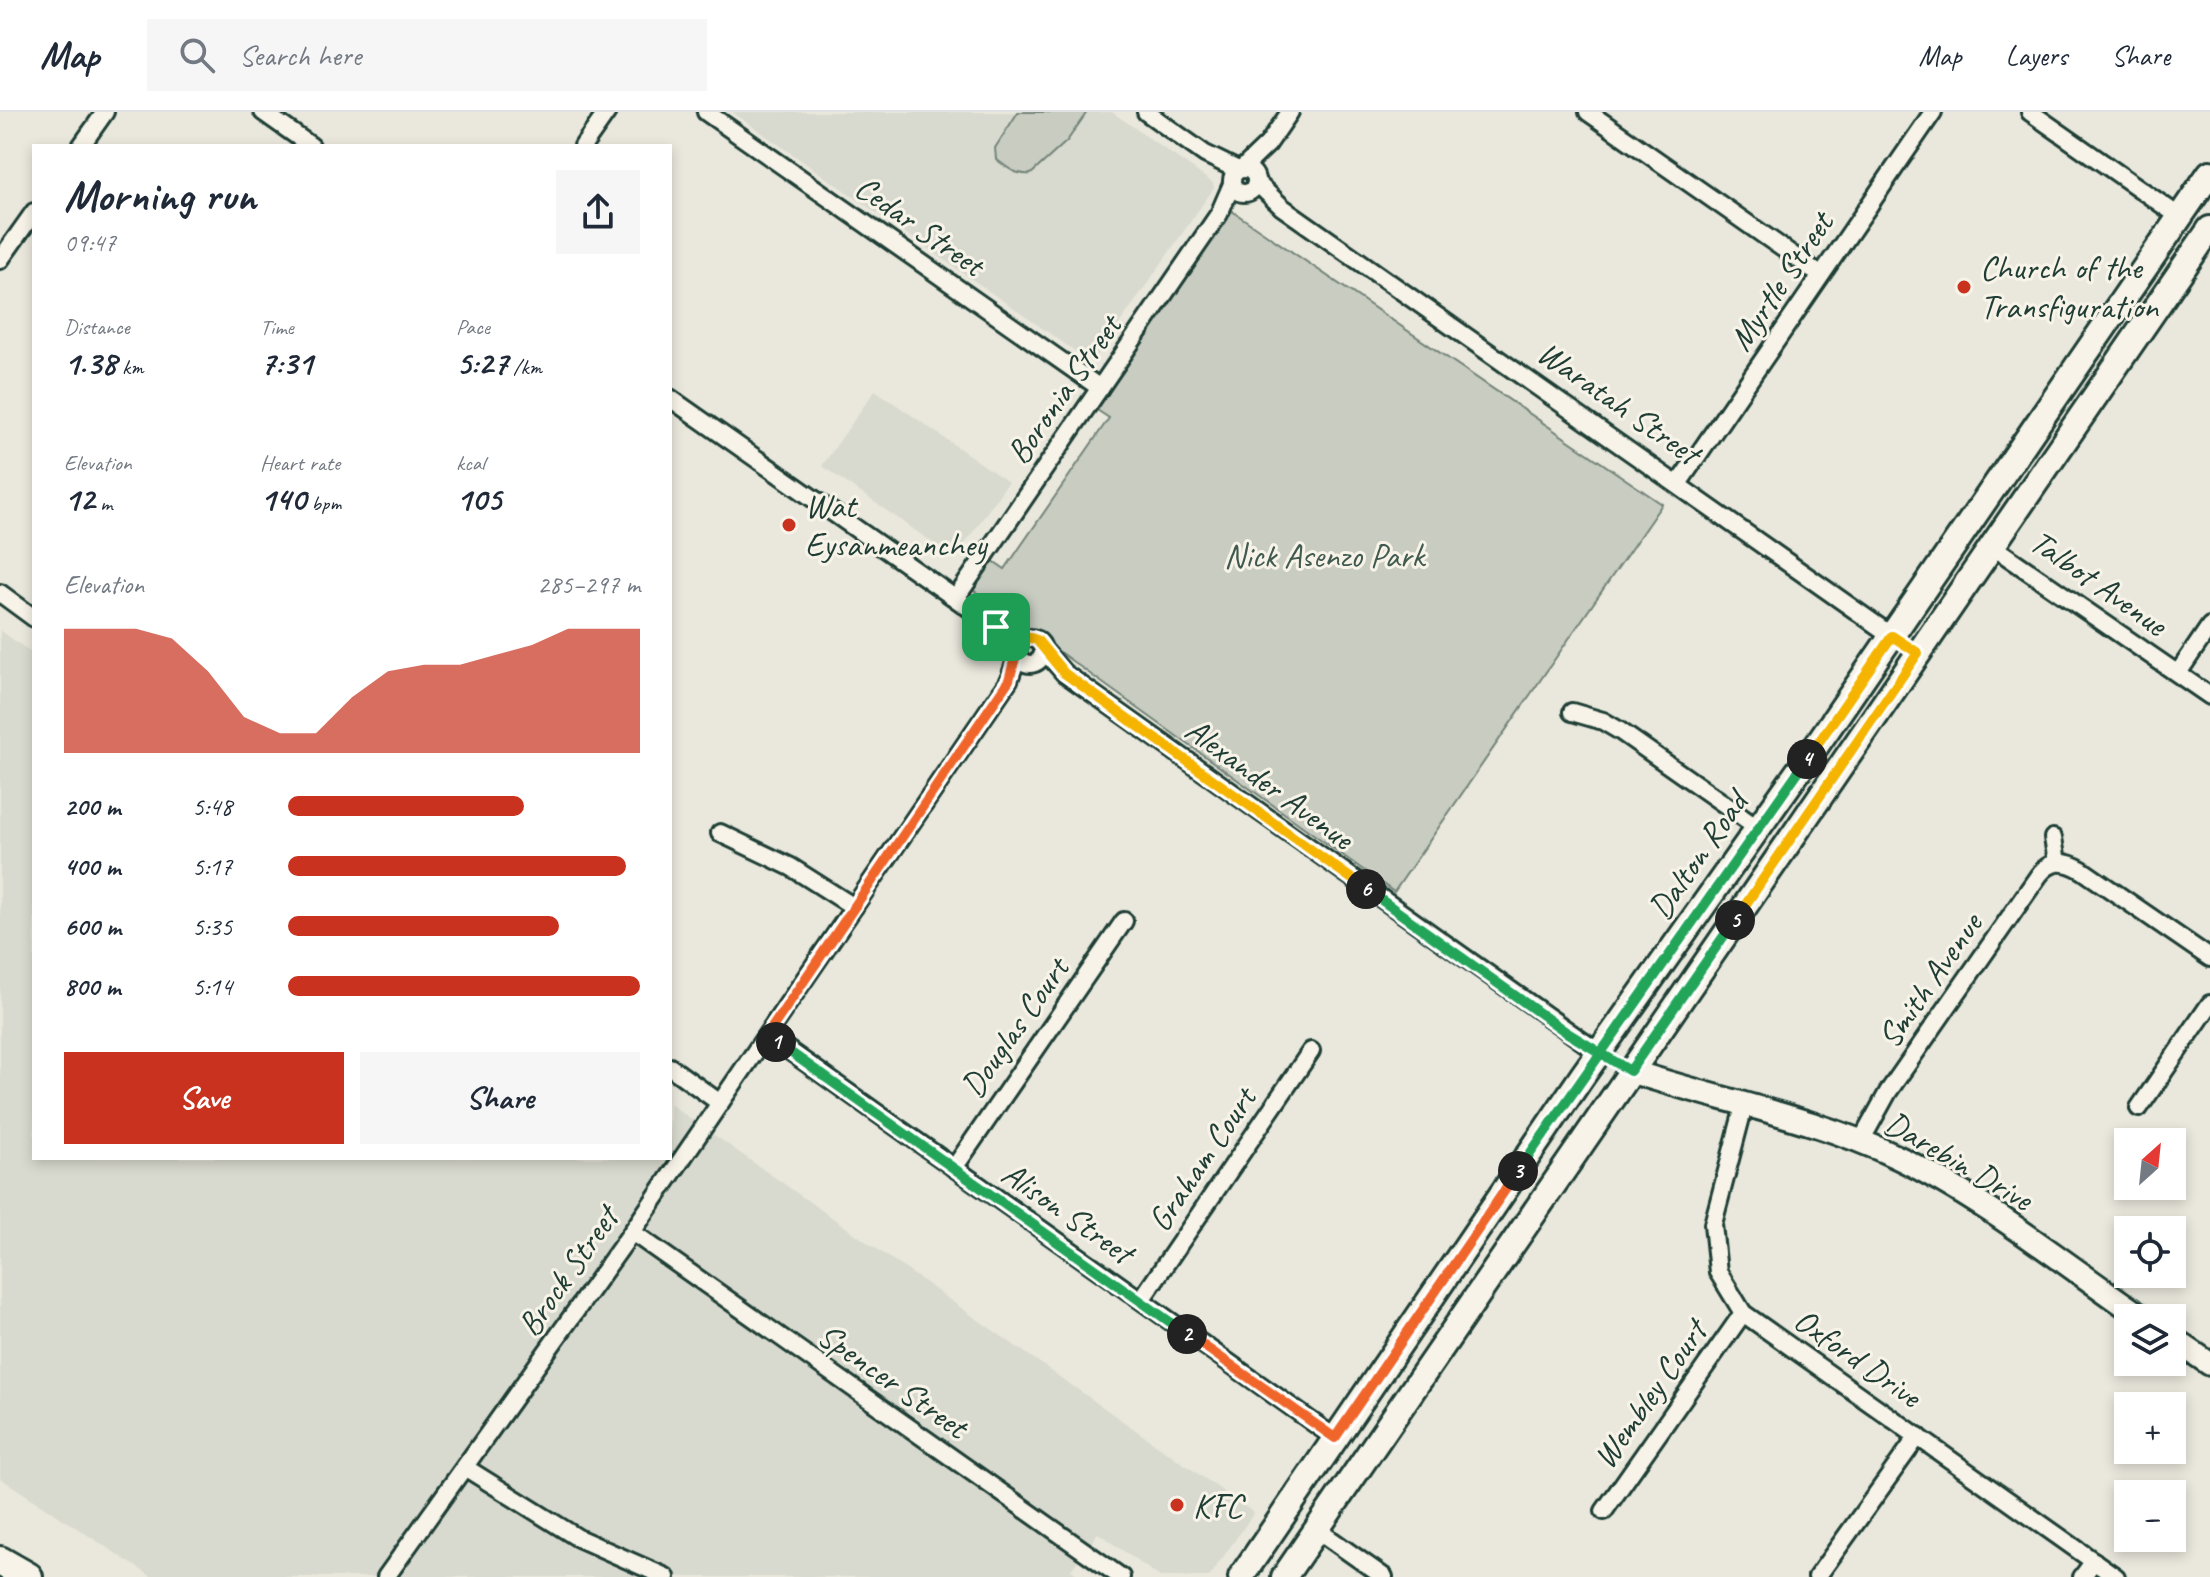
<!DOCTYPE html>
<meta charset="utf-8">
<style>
:root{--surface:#fff;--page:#f6f6f7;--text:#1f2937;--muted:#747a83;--line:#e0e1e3;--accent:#c8321e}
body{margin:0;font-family:Caveat,sans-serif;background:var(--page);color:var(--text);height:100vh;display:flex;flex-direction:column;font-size:30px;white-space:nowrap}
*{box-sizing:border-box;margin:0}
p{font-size:26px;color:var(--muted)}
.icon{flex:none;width:44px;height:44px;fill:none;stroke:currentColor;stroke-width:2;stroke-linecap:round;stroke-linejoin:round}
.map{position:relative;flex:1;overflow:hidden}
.side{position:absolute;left:32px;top:32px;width:640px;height:1016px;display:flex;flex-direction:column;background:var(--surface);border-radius:0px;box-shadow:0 4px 12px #0003}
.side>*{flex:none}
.needle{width:52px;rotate:27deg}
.tools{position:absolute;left:2114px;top:1016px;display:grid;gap:16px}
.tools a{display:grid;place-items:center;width:72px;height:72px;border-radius:0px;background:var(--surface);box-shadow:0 4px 12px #0003;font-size:40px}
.pin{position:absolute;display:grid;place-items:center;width:68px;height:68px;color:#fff;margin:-34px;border-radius:16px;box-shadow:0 4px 12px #0006}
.km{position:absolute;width:40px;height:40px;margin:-20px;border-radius:50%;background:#222;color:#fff;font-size:22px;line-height:40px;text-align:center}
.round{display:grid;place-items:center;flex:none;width:84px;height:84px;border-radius:0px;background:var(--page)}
.summary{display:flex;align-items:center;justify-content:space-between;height:136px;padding:0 32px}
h1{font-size:44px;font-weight:700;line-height:60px}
.figures{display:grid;grid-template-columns:repeat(3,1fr);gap:12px;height:136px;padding:8px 32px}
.figures div{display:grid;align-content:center}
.figures b{font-size:34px;font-weight:700}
.figures small{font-size:22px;font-weight:400}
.figures p{font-size:22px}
.chart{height:224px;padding:16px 32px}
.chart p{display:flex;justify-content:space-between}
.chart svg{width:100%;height:144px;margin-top:8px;fill:var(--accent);opacity:.7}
.action{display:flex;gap:16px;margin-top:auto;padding:16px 32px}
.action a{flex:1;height:92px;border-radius:0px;background:var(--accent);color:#fff;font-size:32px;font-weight:700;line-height:92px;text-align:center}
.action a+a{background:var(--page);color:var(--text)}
ul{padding:0 32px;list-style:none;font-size:26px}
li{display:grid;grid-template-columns:128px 96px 1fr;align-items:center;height:60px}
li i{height:20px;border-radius:10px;background:var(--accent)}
header{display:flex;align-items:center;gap:48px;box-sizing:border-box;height:112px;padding:0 40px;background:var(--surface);border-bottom:2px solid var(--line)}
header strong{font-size:38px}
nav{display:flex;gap:44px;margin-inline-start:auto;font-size:28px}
.search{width:560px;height:72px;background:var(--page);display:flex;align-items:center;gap:20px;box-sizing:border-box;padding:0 28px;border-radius:0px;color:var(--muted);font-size:30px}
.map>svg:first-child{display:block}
.built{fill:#d9dacf}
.green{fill:#c8ccc1;stroke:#74847a;stroke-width:2}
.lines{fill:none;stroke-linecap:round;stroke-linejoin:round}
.street-casing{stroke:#1f3d34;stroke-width:22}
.secondary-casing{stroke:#1f3d34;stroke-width:28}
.primary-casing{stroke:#1f3d34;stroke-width:30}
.highway-casing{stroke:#1f3d34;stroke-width:34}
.street{stroke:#f7f3e8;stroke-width:16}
.secondary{stroke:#f7f3e8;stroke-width:22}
.primary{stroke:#f7f3e8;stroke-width:24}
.highway{stroke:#f7f3e8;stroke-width:28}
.split-1-casing{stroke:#fff;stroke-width:16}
.split-2-casing{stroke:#fff;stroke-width:16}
.split-3-casing{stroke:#fff;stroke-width:16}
.split-4-casing{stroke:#fff;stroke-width:16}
.split-5-casing{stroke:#fff;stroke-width:16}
.split-6-casing{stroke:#fff;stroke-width:16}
.split-7-casing{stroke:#fff;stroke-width:16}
.split-1{stroke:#f0652b;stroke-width:10}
.split-2{stroke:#22a559;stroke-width:10}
.split-3{stroke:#f0652b;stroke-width:10}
.split-4{stroke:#22a559;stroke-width:10}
.split-5{stroke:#f5b400;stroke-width:10}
.split-6{stroke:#22a559;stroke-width:10}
.split-7{stroke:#f5b400;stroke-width:10}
.poi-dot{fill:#c8321e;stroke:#f7f3e8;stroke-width:3}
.labels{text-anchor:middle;stroke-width:6;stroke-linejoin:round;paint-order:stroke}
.street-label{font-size:34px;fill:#1f3d34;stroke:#f7f3e8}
.poi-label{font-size:34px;fill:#1f3d34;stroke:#f7f3e8;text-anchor:start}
.park-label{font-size:34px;fill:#415a50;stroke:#f7f3e8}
</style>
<header>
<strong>Map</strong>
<div class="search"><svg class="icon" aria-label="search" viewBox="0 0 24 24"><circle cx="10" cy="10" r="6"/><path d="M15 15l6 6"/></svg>Search here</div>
<nav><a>Map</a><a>Layers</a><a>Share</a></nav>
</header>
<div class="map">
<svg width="2210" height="1465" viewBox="0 0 2210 1465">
<rect width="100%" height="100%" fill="#eae8dd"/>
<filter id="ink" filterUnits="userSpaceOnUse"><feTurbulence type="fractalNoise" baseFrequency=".0125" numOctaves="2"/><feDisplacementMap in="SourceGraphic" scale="16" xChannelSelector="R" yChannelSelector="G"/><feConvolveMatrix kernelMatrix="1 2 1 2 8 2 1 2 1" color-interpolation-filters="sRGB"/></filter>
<g filter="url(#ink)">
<g class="built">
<path d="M 732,0 L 1112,0 L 1213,71 L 1214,76 L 1092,251 Z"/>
<path d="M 875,278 L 1008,370 L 955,446 L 822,354 Z"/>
<path d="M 0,518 L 34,543 L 34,1046 L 670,1046 L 670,992 L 1254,1401 L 1209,1465 L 1160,1465 L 1098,1421 L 1071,1458 L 1081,1465 L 152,1465 L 0,1366 Z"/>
</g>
<g class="green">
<path d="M 1018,0 L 1087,0 L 1067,29 L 1031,62 C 1017,64 1007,56 996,47 L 995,36 Z"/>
<path d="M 1232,99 L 1662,392 L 1394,780 L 973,478 L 993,449 L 1005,457 L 1109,306 L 1097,298 Z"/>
</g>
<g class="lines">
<defs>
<g id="street">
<path d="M 263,0 L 311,34"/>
<path d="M 706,0 L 1100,276"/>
<path d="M 1146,0 L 1205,42 L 1238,58"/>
<path d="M 1588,0 L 1821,163"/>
<path d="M 2030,0 L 2180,105"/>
<path d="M 81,34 L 105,0"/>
<path d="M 583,34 L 607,0"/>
<path d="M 1243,56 L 1268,32 L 1290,0"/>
<circle cx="1244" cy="69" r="12"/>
<path d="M 1256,70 L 1282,95 L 1892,524"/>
<path d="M 0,148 L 34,100"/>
<path d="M 670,286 L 996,515 L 1025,527"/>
<path d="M 1678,372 L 1933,0"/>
<path d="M 1992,434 L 2210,584"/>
<path d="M 0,481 L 34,506"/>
<path d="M 956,486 L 1219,102 L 1232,72"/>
<circle cx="1030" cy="539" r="13"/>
<path d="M 1043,537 L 1064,561 L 1599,941"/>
<path d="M 2178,561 L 2210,514"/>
<path d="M 1572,600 L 1603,609 L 1620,619 L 1757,715"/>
<path d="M 720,721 L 791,755 L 854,795"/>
<path d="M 2053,726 L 2057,750"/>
<path d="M 767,923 L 1335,1326"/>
<path d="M 670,955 L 720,991"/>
<path d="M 1744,994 L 1713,1112 L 1718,1160 L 1743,1201 L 2116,1465"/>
<path d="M 2139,996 L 2210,892"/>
<path d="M 1861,1029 L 1888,980 L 2039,763 C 2051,747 2065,748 2082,758 L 2210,846"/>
<path d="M 954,1056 L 1124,809"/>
<path d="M 632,1120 L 1121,1465"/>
<path d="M 1141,1188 L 1311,939"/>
<path d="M 466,1356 L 578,1426 L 666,1465"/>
<path d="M 1604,1399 L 1743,1201"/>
<path d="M 1316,1417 L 1384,1465"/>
<path d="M 386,1465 L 632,1120 L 1009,568 L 1018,543"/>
<path d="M 1817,1465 L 1918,1324"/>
<path d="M 2082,1465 L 2094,1449"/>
</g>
<g id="secondary">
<path d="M 1630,959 C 1718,988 1813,1005 1897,1045 C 1981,1085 2066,1153 2143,1206"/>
<path d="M 2172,1226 L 2210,1252"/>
</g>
<g id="primary">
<path d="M 1241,1465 L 1583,963 L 1807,647 L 2210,61"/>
<path d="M 1284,1465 L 2210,117"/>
</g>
<path id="highway" d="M 0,1449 L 28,1465"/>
</defs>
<use href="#street" class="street-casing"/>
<use href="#secondary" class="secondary-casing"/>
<use href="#primary" class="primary-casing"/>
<use href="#highway" class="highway-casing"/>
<use href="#street" class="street"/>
<use href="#secondary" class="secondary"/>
<use href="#primary" class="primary"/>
<use href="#highway" class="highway"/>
</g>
</g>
<g class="lines" filter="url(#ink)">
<defs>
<path id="split-1" d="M 776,930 L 767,923 L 1009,568 L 1017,539 L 996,515"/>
<path id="split-2" d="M 776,930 L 1187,1222"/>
<path id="split-3" d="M 1187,1222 L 1335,1326 L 1518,1059"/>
<path id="split-4" d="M 1518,1059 L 1807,647"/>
<path id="split-5" d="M 1735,808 L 1918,541 L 1892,524 L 1807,647"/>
<path id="split-6" d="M 1366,777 L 1566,920 L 1630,959 L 1735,808"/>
<path id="split-7" d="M 996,515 L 1037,528 L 1064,561 L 1366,777"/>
</defs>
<use href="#split-1" class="split-1-casing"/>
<use href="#split-2" class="split-2-casing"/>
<use href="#split-3" class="split-3-casing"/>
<use href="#split-4" class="split-4-casing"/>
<use href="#split-5" class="split-5-casing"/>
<use href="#split-6" class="split-6-casing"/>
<use href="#split-7" class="split-7-casing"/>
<use href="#split-1" class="split-1"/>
<use href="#split-2" class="split-2"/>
<use href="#split-3" class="split-3"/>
<use href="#split-4" class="split-4"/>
<use href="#split-5" class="split-5"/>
<use href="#split-6" class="split-6"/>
<use href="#split-7" class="split-7"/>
</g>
<g class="poi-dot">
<circle cx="1964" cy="175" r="8"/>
<circle cx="789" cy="413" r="8"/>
<circle cx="1177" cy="1393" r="8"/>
</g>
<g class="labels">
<g class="street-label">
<text transform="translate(920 113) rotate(35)" y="12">Cedar Street</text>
<text transform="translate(1780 169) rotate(-56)" y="12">Myrtle Street</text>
<text transform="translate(1063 277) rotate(-55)" y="12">Boronia Street</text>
<text transform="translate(1619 290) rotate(35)" y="12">Waratah Street</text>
<text transform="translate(2099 470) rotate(35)" y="12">Talbot Avenue</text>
<text transform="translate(1270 671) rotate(36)" y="12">Alexander Avenue</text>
<text transform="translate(1697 743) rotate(-55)" y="12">Dalton Road</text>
<text transform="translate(1929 868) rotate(-55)" y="12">Smith Avenue</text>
<text transform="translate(1014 915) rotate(-55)" y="12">Douglas Court</text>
<text transform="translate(1201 1047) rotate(-56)" y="12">Graham Court</text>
<text transform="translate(1959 1048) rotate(30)" y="12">Darebin Drive</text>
<text transform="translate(1068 1100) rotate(35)" y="12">Alison Street</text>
<text transform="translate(567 1159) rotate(-55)" y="12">Brock Street</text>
<text transform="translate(1858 1245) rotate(35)" y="12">Oxford Drive</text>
<text transform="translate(893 1268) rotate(35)" y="12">Spencer Street</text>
<text transform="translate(1649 1282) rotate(-55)" y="12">Wembley Court</text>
</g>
<g class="poi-label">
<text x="1980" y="167">Church of the<tspan x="1980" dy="39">Transfiguration</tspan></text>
<text x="805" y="405">Wat<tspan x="805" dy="39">Eysanmeanchey</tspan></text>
<text x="1193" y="1405">KFC</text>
</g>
<g class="park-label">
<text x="1324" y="455">Nick Asenzo Park</text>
</g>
</g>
</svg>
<div class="tools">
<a><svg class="needle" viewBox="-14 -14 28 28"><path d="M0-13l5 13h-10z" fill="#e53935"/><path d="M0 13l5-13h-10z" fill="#747a83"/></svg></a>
<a><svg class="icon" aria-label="locate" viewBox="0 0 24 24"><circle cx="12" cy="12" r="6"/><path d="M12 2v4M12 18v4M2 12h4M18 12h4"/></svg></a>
<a><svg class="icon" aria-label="layers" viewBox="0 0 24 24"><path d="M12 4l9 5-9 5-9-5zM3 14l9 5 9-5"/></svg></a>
<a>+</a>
<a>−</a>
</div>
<div class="pin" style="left:996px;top:515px;background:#1e9e55"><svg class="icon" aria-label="arrive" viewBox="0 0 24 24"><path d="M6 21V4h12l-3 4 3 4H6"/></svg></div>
<b class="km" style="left:776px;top:930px">1</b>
<b class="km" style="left:1187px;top:1222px">2</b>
<b class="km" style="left:1518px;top:1059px">3</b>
<b class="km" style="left:1807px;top:647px">4</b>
<b class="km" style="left:1735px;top:808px">5</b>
<b class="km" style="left:1366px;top:777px">6</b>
<section class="side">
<div class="summary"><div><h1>Morning run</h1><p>09:47</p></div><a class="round"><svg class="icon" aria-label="share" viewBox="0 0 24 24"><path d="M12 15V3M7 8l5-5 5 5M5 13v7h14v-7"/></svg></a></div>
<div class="figures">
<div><p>Distance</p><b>1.38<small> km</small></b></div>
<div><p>Time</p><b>7:31</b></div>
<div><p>Pace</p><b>5:27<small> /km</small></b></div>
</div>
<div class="figures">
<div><p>Elevation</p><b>12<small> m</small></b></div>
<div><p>Heart rate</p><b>140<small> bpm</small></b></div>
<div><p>kcal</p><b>105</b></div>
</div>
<div class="chart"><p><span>Elevation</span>285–297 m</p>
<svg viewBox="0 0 160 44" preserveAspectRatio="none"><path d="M0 44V6L10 6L20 6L30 9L40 19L50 33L60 38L70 38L80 27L90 19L100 17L110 17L120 14L130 11L140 6L150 6L160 6V44z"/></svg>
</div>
<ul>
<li><b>200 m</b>5:48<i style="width:67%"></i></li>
<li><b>400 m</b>5:17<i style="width:96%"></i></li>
<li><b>600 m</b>5:35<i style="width:77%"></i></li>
<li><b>800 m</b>5:14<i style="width:100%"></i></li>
</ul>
<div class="action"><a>Save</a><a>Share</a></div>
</section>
</div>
